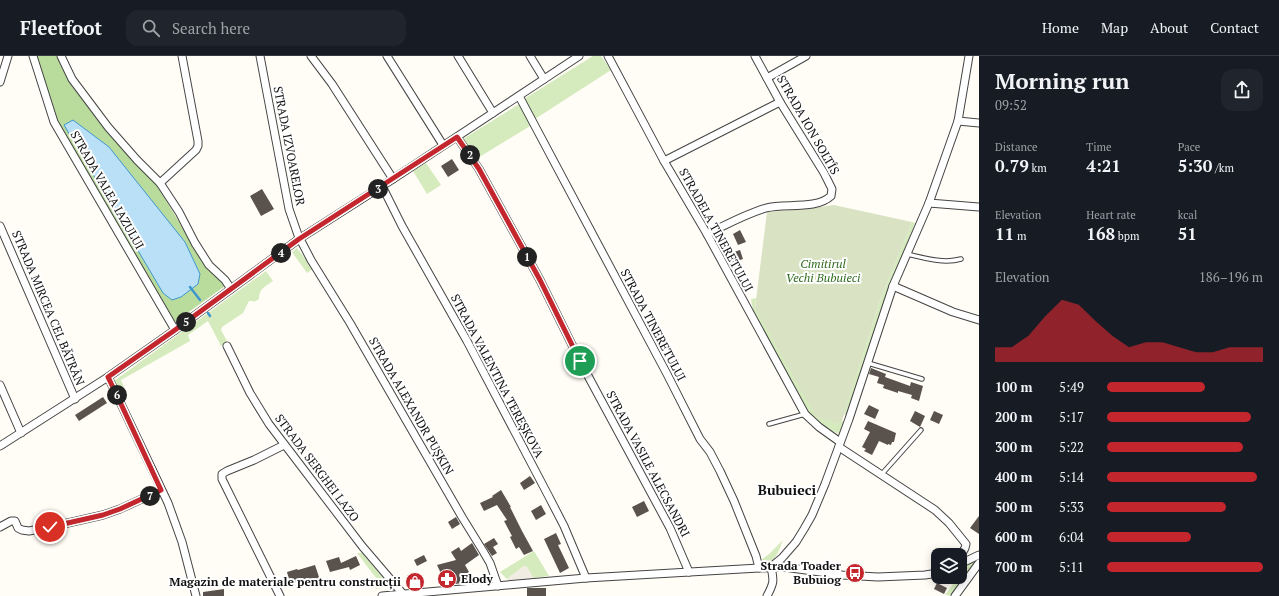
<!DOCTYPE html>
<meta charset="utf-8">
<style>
:root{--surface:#171b24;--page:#20242c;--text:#f1f3f6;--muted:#9ea1a6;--line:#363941;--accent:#c4262e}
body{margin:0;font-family:"PT Serif",serif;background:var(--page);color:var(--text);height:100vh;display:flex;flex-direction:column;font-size:15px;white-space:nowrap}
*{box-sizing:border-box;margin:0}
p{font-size:13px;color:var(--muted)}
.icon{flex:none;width:22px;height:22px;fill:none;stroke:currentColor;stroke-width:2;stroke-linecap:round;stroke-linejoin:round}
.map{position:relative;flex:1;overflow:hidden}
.sheet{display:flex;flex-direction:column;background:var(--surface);width:300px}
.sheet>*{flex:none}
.controls{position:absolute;left:931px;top:492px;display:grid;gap:8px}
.controls a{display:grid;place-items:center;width:36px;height:36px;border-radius:8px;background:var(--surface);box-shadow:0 2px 10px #0003;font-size:20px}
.pin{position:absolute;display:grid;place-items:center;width:34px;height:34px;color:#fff;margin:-17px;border:2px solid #fff;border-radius:50%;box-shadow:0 1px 4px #0007}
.km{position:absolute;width:20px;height:20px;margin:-10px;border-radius:50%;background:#222;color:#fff;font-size:11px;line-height:20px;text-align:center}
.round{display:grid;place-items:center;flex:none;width:42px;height:42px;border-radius:12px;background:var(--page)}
.summary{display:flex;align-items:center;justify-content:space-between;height:68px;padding:0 16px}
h1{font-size:22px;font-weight:700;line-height:30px}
.metrics{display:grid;grid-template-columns:repeat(3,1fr);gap:6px;height:68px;padding:4px 16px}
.metrics div{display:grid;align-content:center}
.metrics b{font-size:17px;font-weight:700}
.metrics small{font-size:11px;font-weight:400}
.metrics p{font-size:11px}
.chart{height:112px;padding:8px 16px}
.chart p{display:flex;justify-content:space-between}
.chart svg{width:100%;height:72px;margin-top:4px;fill:var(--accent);opacity:.7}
ul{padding:0 16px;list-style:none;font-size:13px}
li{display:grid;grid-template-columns:64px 48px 1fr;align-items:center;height:30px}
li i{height:10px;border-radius:5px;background:var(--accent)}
header{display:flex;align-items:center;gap:24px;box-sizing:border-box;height:56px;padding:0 20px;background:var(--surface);border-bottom:1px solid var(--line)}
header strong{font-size:19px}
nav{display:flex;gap:22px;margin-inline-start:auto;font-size:14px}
.search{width:280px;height:36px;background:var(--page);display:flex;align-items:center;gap:10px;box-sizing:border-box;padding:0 14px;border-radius:12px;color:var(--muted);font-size:15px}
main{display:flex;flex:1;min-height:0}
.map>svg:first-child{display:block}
.green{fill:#d5ebbd}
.forest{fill:#b9dc9c}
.cemetery{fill:#d9e3c4}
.plaza{fill:#f1ede2}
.water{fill:#b9e0f7;stroke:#3f96cf}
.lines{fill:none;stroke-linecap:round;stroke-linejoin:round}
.stream{stroke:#3f96cf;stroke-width:2.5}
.building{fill:#5a524d}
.service-casing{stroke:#444;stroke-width:5.5}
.minor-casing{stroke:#444;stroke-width:9}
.service{stroke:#fff;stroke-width:3.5}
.minor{stroke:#fff;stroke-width:7}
.route-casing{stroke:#fff;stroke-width:8}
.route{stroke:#c4262e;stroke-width:5}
.labels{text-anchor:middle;stroke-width:4;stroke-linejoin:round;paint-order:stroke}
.street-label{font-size:12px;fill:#111;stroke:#fff}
.park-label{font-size:12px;font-style:italic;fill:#2f6b1f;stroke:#fff}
.poi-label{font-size:12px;font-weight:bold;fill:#111;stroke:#fff;text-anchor:end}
.quarter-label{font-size:14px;font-weight:bold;fill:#111;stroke:#fff}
</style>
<header>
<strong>Fleetfoot</strong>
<div class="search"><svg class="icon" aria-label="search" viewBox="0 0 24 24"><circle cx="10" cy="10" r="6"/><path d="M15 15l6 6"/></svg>Search here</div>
<nav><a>Home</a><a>Map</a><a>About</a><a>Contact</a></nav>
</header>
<main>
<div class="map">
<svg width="979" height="540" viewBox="0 0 979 540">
<rect width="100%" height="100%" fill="#fffdf5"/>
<g class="green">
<path d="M 593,0 L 601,0 L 611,14 L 535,63 L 524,43 Z"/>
<path d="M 519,48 L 532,69 L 476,103 L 463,83 Z"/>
<path d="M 426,107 L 441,129 L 427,138 L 413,115 Z"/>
<path d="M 912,166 L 915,167 L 882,251 L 847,359 L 844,358 L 880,245 Z"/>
<path d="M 297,192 L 313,213 L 307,217 L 292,196 Z"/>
<path d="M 266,215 L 273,225 C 265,231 259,232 259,243 L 254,246 L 253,245 L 249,245 L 243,257 L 222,271 L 221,274 L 228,287 L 221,290 L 208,265 L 188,279 L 190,285 L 121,324 L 124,331 L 119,338 L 114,325 Z"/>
<path d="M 756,242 L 755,252 L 837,368 L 842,365 L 845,366 L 839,378 L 820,369 L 809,359 L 754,260 L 751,243 Z"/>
<path d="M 783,484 C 779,494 776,507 764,506 L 761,504 L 769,498 Z"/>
<path d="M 534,495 L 549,520 L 533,522 L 527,511 L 524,510 L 507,523 L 500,516 Z"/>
<path d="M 357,497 L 362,497 L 390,530 L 376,533 L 375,531 L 379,526 Z"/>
<path d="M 974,505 L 976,507 L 953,540 L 945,539 L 958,521 L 960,521 C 961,514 968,508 974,505 Z"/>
</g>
<path class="forest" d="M 36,0 L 58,0 L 106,74 L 158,131 L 204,208 L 225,230 L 175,266 L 59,69 Z"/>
<path class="cemetery" d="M 834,149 L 912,166 L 880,245 L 842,365 L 838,368 L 816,361 L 755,252 L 767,156 L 805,153 Z"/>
<path class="plaza" d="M 524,510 L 527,511 L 534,523 L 508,525 L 507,523 Z"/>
<path class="water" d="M 73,64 L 109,91 L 185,186 L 200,218 L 198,228 L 181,241 L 172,244 L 163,237 L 64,69 Z"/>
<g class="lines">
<g class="stream">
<path d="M 190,231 L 200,244"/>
<path d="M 208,257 L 210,260"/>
</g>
</g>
<g class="building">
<path d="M 452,103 L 459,114 L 448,121 L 441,110 Z"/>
<path d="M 262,133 L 274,153 L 261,160 L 250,140 Z"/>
<path d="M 740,174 L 746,186 L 738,189 L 733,178 Z"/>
<path d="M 740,194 L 743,203 L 731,207 L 728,198 Z"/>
<path d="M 871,312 L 886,318 L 885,321 L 910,330 L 911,326 L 923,330 L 919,345 L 911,342 L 912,339 L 898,335 L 898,337 L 883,332 L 884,329 L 877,327 L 879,321 L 869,318 Z"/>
<path d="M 103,341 L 107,347 L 79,365 L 75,359 Z"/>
<path d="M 869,349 L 879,354 L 875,363 L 864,358 Z"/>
<path d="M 915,355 L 925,360 L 920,371 L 910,365 Z"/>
<path d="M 934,355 L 943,359 L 939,368 L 930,364 Z"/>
<path d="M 868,365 L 896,377 L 894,386 L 892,386 L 891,389 L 888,388 L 888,389 L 879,385 L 872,399 L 864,395 L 866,393 L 862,391 L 870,376 L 864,373 Z"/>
<path d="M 530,420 L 535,427 L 524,434 L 520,427 Z"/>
<path d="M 501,434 L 511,451 L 510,451 L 522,475 L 533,495 L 524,499 L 519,491 L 516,493 L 510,481 L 512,480 L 504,465 L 507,464 L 497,449 L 484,455 L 480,447 L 493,441 L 492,440 Z"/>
<path d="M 644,445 L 649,455 L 637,461 L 632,451 Z"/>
<path d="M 541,449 L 546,458 L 536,464 L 531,455 Z"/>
<path d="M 979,460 L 979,478 L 970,472 Z"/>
<path d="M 456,461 L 460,468 L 452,473 L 448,466 Z"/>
<path d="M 556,477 L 561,488 L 558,489 L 569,512 L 560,517 L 544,483 Z"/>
<path d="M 494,482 L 498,488 L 493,491 L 497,497 L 492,500 L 484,488 Z"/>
<path d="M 472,487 L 479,499 L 465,509 L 469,516 L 470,526 L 455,528 L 455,526 L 446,528 L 437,509 L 456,504 L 451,496 L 459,491 L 461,495 Z"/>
<path d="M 424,499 L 427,505 L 417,510 L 414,504 Z"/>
<path d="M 356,500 L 360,509 L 350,514 L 349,511 L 330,516 L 326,505 L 339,501 L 341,507 Z"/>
<path d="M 315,509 L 320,524 L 307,528 L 305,523 L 290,528 L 287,516 L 297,513 L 298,514 Z"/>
<path d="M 937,527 L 947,532 L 944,538 L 934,533 Z"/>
<rect x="527" y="532" width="19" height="8"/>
<path d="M 224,533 L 224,540 L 203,540 L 203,536 Z"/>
</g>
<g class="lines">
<defs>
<g id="service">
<path d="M 907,198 C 924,202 944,208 961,203"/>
<path d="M 868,307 L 922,323"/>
<path d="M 769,368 L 805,358"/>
<path d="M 881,419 L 921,374"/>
</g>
<g id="minor">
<path d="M 33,0 L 54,66 L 175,274"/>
<path d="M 61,0 L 72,23 L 108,71 L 137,104 L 160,127 L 179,156 L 195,187 L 209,209 L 225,224 L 231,233"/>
<path d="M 260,0 L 289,153 L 298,179 L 311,204 L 350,267 L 462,461 L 483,495 L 490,507 L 498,530"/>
<path d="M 311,0 L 332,28 L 393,123"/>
<path d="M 387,0 L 443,89"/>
<path d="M 458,0 L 493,57"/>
<path d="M 530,0 L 544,23"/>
<path d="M 608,0 L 664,105 L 707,178 L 805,358 L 819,371 L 840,386"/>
<path d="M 767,22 L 806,0"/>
<path d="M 0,26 L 8,0"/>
<path d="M 519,40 L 667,318 L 700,383 L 710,396 L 720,415 L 734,445 L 756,500 L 759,512"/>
<path d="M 958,65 L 979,67"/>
<path d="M 457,81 L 479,113 L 540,224 L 580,305 L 670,472 L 689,516"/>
<path d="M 664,105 L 780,46"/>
<path d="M 160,127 L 196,94 L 198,90 L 198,85 L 182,0"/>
<path d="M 382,130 L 402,170 L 467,285 L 548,439 L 564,470 L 586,522"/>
<path d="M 929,147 L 979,151"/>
<path d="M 0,170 L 75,343"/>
<path d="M 707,178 C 726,169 745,158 766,152 C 785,147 816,154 831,140 L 832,133 L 824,117 L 780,46 L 755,0"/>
<path d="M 893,230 L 953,256 L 979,264"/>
<path d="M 227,290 L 250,337 L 269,368 L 362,490 L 403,538"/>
<path d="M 108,321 L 121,348 L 168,447 L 182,486 L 196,540"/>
<path d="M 0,329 L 21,377"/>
<path d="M 0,390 L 108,321 L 175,274 L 299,183 L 393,123 L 579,0"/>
<path d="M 839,391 L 935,454 L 949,467 L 966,488 L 965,492 L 960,501"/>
<path d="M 0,471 L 11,465 L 15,465 L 18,472 L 22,474 L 29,475 L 50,471 L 103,459 L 120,453 L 161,434"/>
<path d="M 960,508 L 979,499"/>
<path d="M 280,540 L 222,423 L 222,418 L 227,415 L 254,404 L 284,389"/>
<path d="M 382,540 L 586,522 L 759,512 L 784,511 L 842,519 L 878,521 L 925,519 L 938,517"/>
<path d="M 767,540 C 774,527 774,525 771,511 L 782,502 L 796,486 L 804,473 L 812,459 L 825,428 L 849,363 L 893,230 L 929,147 L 958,65 L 969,0"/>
<path d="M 955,540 L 979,507"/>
</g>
</defs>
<use href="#service" class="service-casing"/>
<use href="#minor" class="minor-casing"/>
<use href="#service" class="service"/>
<use href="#minor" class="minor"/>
</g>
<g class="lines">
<defs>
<path id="route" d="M 50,471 L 103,459 L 120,453 L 161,434 L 121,348 L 108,321 L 175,274 L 299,183 L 457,81 L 479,113 L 540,224 L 580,305"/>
</defs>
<use href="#route" class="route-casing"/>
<use href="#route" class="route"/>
</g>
<defs>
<symbol id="bus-disc" viewBox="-11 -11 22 22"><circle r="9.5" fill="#c4262e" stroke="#fff"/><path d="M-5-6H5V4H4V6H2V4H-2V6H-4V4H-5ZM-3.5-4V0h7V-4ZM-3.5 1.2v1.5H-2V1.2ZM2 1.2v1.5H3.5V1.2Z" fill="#fff"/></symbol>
<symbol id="pharmacy-disc" viewBox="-11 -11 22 22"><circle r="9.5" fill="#c4262e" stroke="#fff"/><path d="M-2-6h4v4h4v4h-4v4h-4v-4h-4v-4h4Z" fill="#fff"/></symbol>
<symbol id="shop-disc" viewBox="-11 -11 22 22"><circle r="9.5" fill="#c4262e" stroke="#fff"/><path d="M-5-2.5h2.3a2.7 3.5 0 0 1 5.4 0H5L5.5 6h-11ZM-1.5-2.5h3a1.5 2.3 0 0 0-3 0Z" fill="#fff"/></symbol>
</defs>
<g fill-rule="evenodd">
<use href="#bus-disc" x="844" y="506" width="22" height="22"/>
<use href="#pharmacy-disc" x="436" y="512" width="22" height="22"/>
<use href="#shop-disc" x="404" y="515" width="22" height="22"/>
</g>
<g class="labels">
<g class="street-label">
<text transform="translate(808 69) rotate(60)" y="4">STRADA ION SOLTÎS</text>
<text transform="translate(289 90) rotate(79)" y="4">STRADA IZVOARELOR</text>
<text transform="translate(107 134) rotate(60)" y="4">STRADA VALEA IAZULUI</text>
<text transform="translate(716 174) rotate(61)" y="4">STRADELA TINERETULUI</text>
<text transform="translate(48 252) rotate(67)" y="4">STRADA MIRCEA CEL BĂTRÂN</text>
<text transform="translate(653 269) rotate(62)" y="4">STRADA TINERETULUI</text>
<text transform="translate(497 320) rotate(62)" y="4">STRADA VALENTINA TEREȘKOVA</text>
<text transform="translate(411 350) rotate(60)" y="4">STRADA ALEXANDR PUȘKIN</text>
<text transform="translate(648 408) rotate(62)" y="4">STRADA VASILE ALECSANDRI</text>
<text transform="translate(317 412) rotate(53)" y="4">STRADA SERGHEI LAZO</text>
</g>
<g class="park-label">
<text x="823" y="212">Cimitirul<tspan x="823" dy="14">Vechi Bubuieci</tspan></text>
</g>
<g class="poi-label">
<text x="841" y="514">Strada Toader<tspan x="841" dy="14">Bubuiog</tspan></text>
<text x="461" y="527" text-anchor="start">Elody</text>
<text x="401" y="530">Magazin de materiale pentru construcții</text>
</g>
<g class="quarter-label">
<text x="787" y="439">Bubuieci</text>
</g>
</g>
</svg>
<div class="controls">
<a><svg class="icon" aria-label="layers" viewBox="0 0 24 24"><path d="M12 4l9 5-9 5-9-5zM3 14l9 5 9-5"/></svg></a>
</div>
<div class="pin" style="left:580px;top:305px;background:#1e9e55"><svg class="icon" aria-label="arrive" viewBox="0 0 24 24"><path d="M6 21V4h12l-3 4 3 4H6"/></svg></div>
<div class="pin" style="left:50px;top:471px;background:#d93025"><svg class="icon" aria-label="check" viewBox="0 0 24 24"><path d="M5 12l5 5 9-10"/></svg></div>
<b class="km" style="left:527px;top:201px">1</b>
<b class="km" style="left:470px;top:99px">2</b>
<b class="km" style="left:378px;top:133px">3</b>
<b class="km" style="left:281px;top:197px">4</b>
<b class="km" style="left:186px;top:266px">5</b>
<b class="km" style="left:117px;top:339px">6</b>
<b class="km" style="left:150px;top:440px">7</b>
</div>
<section class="sheet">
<div class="summary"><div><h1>Morning run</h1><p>09:52</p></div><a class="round"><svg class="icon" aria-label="share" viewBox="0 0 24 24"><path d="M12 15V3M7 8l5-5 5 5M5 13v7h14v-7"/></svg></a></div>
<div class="metrics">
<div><p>Distance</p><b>0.79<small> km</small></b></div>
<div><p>Time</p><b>4:21</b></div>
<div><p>Pace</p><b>5:30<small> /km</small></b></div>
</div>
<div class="metrics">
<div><p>Elevation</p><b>11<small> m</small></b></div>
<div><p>Heart rate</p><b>168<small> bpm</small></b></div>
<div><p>kcal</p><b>51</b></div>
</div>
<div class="chart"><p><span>Elevation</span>186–196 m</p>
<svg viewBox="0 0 160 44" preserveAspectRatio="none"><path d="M0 44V35L10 35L20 28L30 16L40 6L50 9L60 19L70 28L80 35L90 32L100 32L110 35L120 38L130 38L140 35L150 35L160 35V44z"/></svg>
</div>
<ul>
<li><b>100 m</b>5:49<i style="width:63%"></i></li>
<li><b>200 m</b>5:17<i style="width:92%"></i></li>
<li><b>300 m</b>5:22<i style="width:87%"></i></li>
<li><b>400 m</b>5:14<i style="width:96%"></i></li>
<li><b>500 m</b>5:33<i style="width:76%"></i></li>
<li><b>600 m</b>6:04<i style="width:54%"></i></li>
<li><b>700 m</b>5:11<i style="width:100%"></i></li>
</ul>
</section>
</main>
